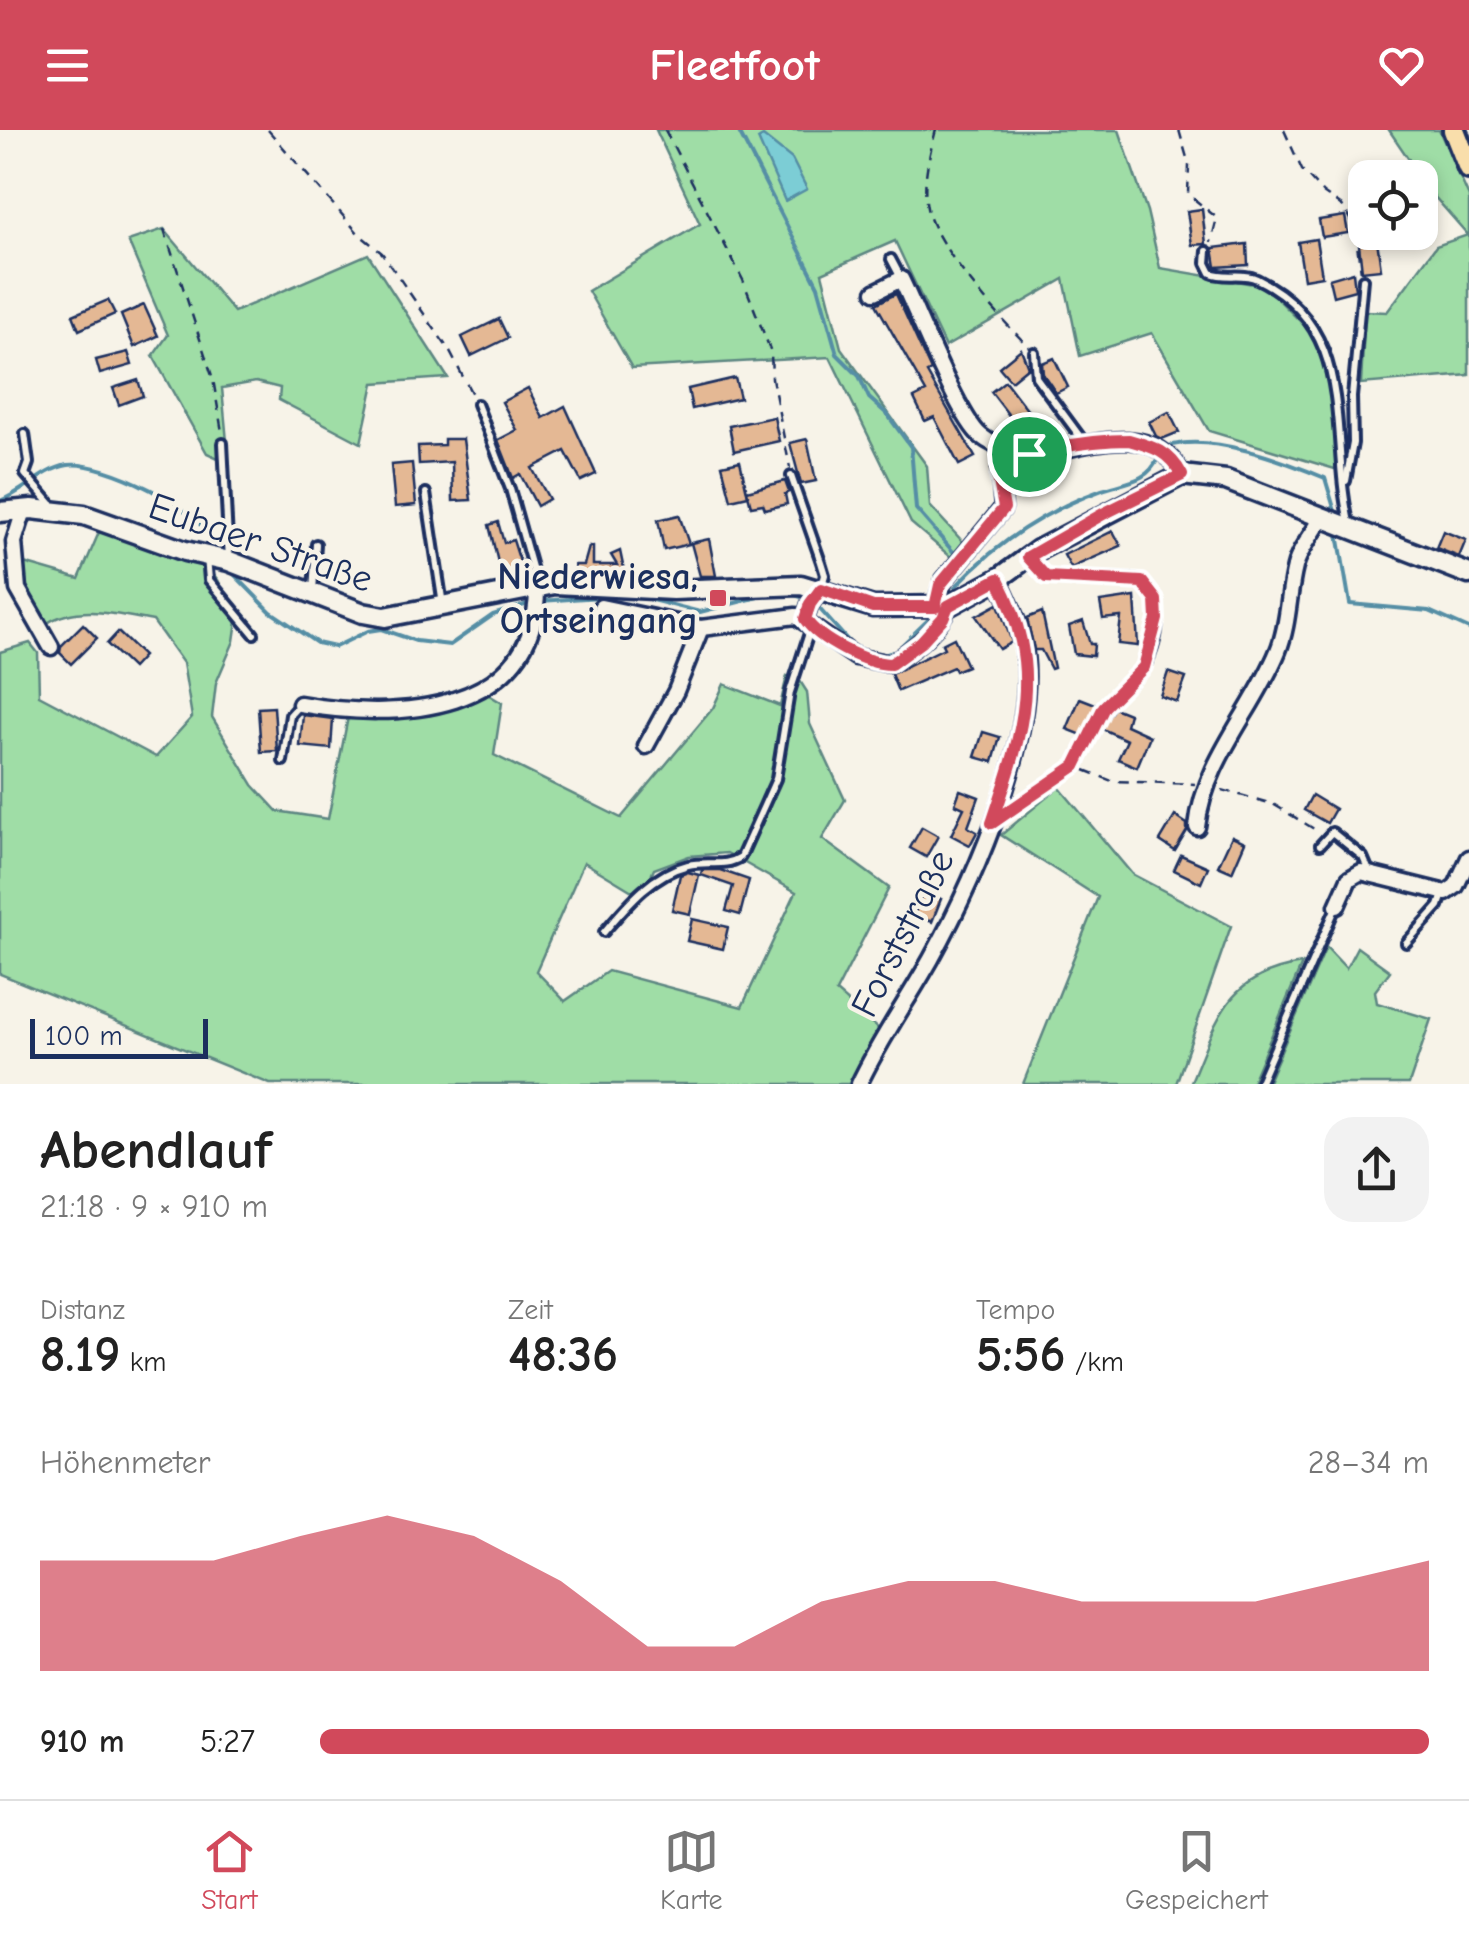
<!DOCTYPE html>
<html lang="de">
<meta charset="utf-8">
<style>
:root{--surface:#fff;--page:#f2f2f2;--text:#222;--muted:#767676;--line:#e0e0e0;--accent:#d1495b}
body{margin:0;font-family:"Comic Neue",sans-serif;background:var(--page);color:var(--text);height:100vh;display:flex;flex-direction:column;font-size:38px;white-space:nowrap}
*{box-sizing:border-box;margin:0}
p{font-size:32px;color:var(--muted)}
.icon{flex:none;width:55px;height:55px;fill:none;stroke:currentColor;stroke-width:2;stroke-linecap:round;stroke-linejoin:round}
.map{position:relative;height:954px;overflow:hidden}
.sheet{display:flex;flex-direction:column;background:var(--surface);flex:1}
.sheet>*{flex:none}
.buttons{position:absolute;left:1348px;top:30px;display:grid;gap:20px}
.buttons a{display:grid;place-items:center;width:90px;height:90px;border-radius:20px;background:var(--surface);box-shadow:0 5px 15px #0003;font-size:50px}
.scale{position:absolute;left:30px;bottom:25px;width:178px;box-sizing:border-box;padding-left:10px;border:5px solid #1b2f5e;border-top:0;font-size:28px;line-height:35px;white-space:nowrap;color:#1b2f5e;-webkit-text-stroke:8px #f7f3e8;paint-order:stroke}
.pin{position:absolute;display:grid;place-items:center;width:85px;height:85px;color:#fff;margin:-42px;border:5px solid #fff;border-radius:50%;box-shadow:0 2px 10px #0007}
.round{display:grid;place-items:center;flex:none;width:105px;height:105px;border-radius:30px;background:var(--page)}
.overview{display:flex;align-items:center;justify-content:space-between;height:170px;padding:0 40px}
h1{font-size:55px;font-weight:700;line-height:75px}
.metrics{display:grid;grid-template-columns:repeat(3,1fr);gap:15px;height:170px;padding:10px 40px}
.metrics div{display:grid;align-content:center}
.metrics b{font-size:50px;font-weight:700}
.metrics small{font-size:28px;font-weight:400}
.metrics p{font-size:28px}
.chart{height:280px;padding:20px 40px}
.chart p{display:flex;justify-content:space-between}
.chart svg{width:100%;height:180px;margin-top:10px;fill:var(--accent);opacity:.7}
ul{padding:0 40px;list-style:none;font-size:32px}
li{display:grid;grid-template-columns:160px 120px 1fr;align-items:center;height:75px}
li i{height:25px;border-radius:12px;background:var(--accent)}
header{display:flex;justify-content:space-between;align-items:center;height:130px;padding:0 40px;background:var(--accent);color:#fff;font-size:45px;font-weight:700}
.menu{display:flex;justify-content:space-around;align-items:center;height:140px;border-top:2px solid var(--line);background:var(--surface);font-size:28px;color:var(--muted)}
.menu a{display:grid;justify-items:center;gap:5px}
.menu .on{color:var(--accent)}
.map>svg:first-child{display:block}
.green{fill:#9fdda6;stroke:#5d8682;stroke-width:2.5;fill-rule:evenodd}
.water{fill:#7ccdd5;stroke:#558ea5;stroke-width:2.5}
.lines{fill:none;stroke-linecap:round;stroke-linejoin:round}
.stream{stroke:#558ea5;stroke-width:4}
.building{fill:#e4b894;stroke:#1b2f5e;stroke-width:2.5}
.service-casing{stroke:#1b2f5e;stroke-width:14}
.minor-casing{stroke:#1b2f5e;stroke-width:21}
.tertiary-casing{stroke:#1b2f5e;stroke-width:25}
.primary-casing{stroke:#1b2f5e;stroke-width:28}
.path{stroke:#1b2f5e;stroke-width:2.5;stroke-dasharray:10 8;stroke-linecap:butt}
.service{stroke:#f7f3e8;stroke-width:6}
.minor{stroke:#f7f3e8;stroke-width:14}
.tertiary{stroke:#f7f3e8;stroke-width:18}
.primary{stroke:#f9deab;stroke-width:20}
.route-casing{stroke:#fff;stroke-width:20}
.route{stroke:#d1495b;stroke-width:12}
.poi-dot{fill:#d1495b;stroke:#f7f3e8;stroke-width:4}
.labels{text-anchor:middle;stroke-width:9;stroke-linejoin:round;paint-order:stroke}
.street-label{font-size:38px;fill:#1b2f5e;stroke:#f7f3e8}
.poi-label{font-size:38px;font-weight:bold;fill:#1b2f5e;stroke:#f7f3e8;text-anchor:end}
</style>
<header><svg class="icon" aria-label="menu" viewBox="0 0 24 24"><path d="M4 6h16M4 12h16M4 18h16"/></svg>Fleetfoot<svg class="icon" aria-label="heart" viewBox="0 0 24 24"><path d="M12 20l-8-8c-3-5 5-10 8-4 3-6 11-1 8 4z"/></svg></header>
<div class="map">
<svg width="1469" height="954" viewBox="0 0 1469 954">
<rect width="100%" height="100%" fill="#f7f3e8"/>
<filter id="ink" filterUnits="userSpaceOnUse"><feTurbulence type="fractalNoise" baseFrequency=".01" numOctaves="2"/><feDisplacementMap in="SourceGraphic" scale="20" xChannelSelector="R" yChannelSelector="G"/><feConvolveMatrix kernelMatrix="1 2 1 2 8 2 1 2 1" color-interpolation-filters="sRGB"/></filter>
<g filter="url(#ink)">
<g class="green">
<path d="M 656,0 L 1119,0 L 1147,81 L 1160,138 L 1265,156 L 1317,208 L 1330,255 L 1338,340 L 1209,301 L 1152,203 L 1080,226 L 1064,149 L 945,217 L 895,111 L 822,143 L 841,218 L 927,336 L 930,376 L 964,413 L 952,428 L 911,393 L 830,227 L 632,238 L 588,161 L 700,94 Z"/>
<path d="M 1389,0 L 1439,0 L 1469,67 L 1469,245 L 1361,254 L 1365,181 L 1387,182 L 1436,116 L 1468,105 L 1433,65 Z"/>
<path d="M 164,99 L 234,182 L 368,124 L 448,248 L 374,253 L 361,313 L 279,270 L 280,258 L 256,252 L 222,258 L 229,333 L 207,323 L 153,226 L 168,205 L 128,111 Z"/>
<path d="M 106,386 L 190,417 L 218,450 L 237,491 L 234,511 L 216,553 L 212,587 L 253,655 L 277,681 L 328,689 L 350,577 L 431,571 L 476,557 L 502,573 L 494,625 L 621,688 L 713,578 L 724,554 L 780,576 L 787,546 L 800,551 L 807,562 L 810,594 L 845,670 L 822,709 L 889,758 L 836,862 L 880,900 L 854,954 L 270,954 L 0,844 L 0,522 L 30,513 L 38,523 L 39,565 L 156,627 L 192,587 L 183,533 L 153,491 C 119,485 77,473 46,494 L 28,464 L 24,433 L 79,449 ZM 727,723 L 796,762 L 742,877 L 608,841 L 565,871 L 536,841 L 584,732 L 642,767 L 654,739 L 689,726 Z"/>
<path d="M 1059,657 L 1132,744 L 1231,796 L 1176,954 L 1023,954 L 1098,767 L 1001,705 Z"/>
<path d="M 1326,817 L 1346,838 L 1357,817 L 1390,841 L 1375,861 L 1377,873 L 1431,889 L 1409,954 L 1267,954 Z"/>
<path d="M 1302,834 L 1251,954 L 1190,954 C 1217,891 1225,845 1302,834 Z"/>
</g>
<path class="water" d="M 763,6 L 792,29 L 807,59 L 785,71 L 758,9 Z"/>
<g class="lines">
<g class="stream">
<path d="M 738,0 L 818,156 L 837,224 L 859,246 L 869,268 L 887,284 L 911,317 L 916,379 L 956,425"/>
<path d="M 1169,316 C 1212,303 1284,331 1325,348 L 1337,388"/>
<path d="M 0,371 C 24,362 43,339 68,335 C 104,330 202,379 213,413"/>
<path d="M 1337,398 L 1350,474 L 1429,481 L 1469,499"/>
<path d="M 227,437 L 271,482 L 317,513 L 335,517 L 368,501 L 381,499 L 416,511 L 450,515 L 493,485 L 531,473"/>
<path d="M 955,457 C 996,413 1044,381 1102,360 C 1126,352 1148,352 1158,328"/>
<path d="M 790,464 L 809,469"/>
<path d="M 640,467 L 700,482 L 766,465"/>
<path d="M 540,471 L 615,466"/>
<path d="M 816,475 L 851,514 L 867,523"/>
<path d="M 881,526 L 896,521 L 928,490"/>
</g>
</g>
<g class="building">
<path d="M 1202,79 L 1206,114 L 1192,115 L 1187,81 Z"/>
<path d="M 1345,86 L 1348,103 L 1322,107 L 1319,90 Z"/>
<path d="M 1376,103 L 1381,139 L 1362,141 L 1358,106 Z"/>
<path d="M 1316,109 L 1322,146 L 1304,149 L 1298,112 Z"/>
<path d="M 1247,114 L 1248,135 L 1216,137 L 1213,118 Z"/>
<path d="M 1353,142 L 1355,160 L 1333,166 L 1329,149 Z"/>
<path d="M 896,164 L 931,241 L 927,243 L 975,327 L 959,335 L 934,287 L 925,291 L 914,268 L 926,262 L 876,174 Z"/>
<path d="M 108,170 L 115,184 L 79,200 L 73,185 Z"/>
<path d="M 144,175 L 158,206 L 134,217 L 121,185 Z"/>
<path d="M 499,189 L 508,208 L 471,226 L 462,207 Z"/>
<path d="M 1021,219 L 1028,237 L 1011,251 L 999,237 Z"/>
<path d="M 128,222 L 132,235 L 100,244 L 96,230 Z"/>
<path d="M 1054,228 L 1068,257 L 1056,263 L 1043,244 L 1042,233 Z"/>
<path d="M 735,248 L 740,268 L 692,279 L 688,259 Z"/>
<path d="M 138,250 L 143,266 L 119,275 L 113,258 Z"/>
<path d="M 1005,251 L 1028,281 L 1014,292 L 991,262 Z"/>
<path d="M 528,258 L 543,288 L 565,276 L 596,344 L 581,351 L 565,321 L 532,338 L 549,369 L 537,376 L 520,344 L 513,348 L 498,310 L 517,300 L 502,272 Z"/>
<path d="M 1169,282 L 1179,302 L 1162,309 L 1156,306 L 1149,292 Z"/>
<path d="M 774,287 L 779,311 L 734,321 L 729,296 Z"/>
<path d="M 444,309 L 463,309 L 471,370 L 453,371 L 452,332 L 419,334 L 418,316 L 444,315 Z"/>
<path d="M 807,309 L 816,351 L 801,354 L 790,313 Z"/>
<path d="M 740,331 L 748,366 L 731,370 L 722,335 Z"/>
<path d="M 412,333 L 416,375 L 395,377 L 391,335 Z"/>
<path d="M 785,351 L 789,362 L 785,364 L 787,374 L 765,379 L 763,374 L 751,376 L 747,361 Z"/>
<path d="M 679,385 L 689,414 L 664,420 L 658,390 Z"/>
<path d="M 498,392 L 504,413 L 513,410 L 522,438 L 501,445 L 489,395 Z"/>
<path d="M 1113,401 L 1121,416 L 1071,438 L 1064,425 Z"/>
<path d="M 1443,401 L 1466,410 L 1459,427 L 1436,418 Z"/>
<path d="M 709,409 L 716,446 L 700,446 L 691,413 Z"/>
<path d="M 589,417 L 593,417 L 593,435 L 617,435 L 611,425 L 620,421 L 625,445 L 574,442 L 575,435 L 584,435 Z"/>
<path d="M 1135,467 L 1138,516 L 1118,514 L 1121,487 L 1103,489 L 1100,472 Z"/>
<path d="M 998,474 L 1012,512 L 999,519 L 976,486 Z"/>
<path d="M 1042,482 L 1054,538 L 1051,539 L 1041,520 L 1034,520 L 1027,488 Z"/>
<path d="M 1083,491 L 1090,514 L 1094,514 L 1093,526 L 1074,524 L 1069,496 Z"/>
<path d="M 83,494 L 97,508 L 71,534 L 60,523 L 61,516 Z"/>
<path d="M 118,502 L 143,526 L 132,538 L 107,514 Z"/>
<path d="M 954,508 L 967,536 L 955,541 L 953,537 L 898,561 L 891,544 L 944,518 L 942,514 Z"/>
<path d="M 1168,542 L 1186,548 L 1177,572 L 1160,566 Z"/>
<path d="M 1080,568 L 1098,575 L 1082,605 L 1067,599 Z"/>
<path d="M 274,577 L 277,621 L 261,622 L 258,578 Z"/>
<path d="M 1114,578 L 1129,584 L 1126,595 L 1150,606 L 1137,637 L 1118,629 L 1127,610 L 1100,598 Z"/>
<path d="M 303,585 L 333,589 L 331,619 L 300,616 Z"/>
<path d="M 983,602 L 1000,607 L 993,632 L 975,627 Z"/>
<path d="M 960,660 L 979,667 L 968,697 L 977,702 L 970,715 L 951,705 L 964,678 L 955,674 Z"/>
<path d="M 1312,665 L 1335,679 L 1327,693 L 1304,680 Z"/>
<path d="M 1175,686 L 1187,694 L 1187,701 L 1175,721 L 1160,711 Z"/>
<path d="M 922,697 L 938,706 L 926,727 L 910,718 Z"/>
<path d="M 1232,706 L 1245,712 L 1232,742 L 1218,736 Z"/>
<path d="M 1181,725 L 1208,737 L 1201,753 L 1174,740 Z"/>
<path d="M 702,740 L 720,740 L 749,750 L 740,785 L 726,781 L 733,756 L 701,745 Z"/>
<path d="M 688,742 L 699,745 L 690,784 L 672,780 L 680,745 Z"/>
<path d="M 923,762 L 941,769 L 932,792 L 914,785 Z"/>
<path d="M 692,789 L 728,797 L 723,819 L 687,811 Z"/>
</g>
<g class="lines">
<defs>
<g id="service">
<path d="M 1207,121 L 1206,133 L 1211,143 C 1226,149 1242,142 1257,149 C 1359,199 1328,304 1349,392"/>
<path d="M 891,129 L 901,148"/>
<path d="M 1034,222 L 1036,247 L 1084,312"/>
<path d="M 477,274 L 510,359 L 537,455"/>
<path d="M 25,304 L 29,333 L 25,344 L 55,379"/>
<path d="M 223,313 L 229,430"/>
<path d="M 791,346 L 821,432 L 825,445 L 821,459"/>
<path d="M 1346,351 L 1353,313 L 1352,267 L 1363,149"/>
<path d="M 426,363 L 443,475"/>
<path d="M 207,427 L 209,450 L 254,504"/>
<path d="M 1029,428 L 1045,447 L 1135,450 C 1169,461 1159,518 1142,540 C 1131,554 1113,564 1103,580 C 1092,597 1084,618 1075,637"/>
<path d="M 313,462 L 316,414"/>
<path d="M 283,631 L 290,585 L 300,574"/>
<path d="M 1320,715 L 1332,702 L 1363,727 L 1369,741"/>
<path d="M 604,802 C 627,775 652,744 688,735 C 708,730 724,738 741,727 L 776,649 L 790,562 L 811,497"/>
<path d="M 1406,813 L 1439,776 L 1443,764"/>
<path d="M 1259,954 L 1336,777"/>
</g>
<g id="minor">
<path d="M 875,162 L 901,149 C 917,181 958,287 981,306 C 996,318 1027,328 1046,324 C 1093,313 1154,291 1182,345"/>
<path d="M 24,380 L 14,412 L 18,459 L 51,517"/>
<path d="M 601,477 L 701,498 L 796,486 L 856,527 L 891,534 C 913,518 938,502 948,476"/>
<path d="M 935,477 L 944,450 L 1003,378 L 1000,341 L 1016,328 L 1028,325"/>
<path d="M 805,489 L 810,474 L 821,459"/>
<path d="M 300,574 C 395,591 539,585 537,456"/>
<path d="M 646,616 L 676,561 L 701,498"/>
<path d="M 1197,697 C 1204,631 1254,580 1278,521 C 1289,494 1288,464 1295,437 C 1299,420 1313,404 1321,389"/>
<path d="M 1337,776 L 1349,749 L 1361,742 L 1446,763 L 1456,756 L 1469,728"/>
<path d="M 859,954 C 879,911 908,870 931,829 C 974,751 1042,600 1023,512 C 1018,490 1008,469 998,449"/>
</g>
<path id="tertiary" d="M 0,382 L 32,379 L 84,385 L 185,421 L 229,431 L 363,483 L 385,487 L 555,454 L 673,460 L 801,455 L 873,477 L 948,476 L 998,449 L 1038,420 L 1182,345 L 1226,350 L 1469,444"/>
<path id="primary" d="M 1454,0 L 1469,38"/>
</defs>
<use href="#service" class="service-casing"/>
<use href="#minor" class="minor-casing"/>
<use href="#tertiary" class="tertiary-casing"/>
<use href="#primary" class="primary-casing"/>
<g class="path">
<path d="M 268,0 L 359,104 L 382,123 L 449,220 L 474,268"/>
<path d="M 665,0 L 743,150 L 771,222 L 772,248 L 790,338"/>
<path d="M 936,0 C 929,26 922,51 927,78 C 934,115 1001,190 1029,217"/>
<path d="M 1179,0 L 1189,35 L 1188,64 L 1217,88 L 1211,112"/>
<path d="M 1284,0 L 1302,40 L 1323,63 L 1345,78 L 1354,95 L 1361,142"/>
<path d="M 164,99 L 213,249 L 222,302"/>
<path d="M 1085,640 L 1112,651 L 1195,654"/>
<path d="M 1222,660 L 1273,674 L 1319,702"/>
<path d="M 1011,683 L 1020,672 L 1069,641"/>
</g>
<use href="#service" class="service"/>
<use href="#minor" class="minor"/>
<use href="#tertiary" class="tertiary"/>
<use href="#primary" class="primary"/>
</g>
</g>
<g class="lines" filter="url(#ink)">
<defs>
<path id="route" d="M 1129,310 C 1154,317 1169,321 1182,345 L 1103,384 L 1028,427 L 1046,447 L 1142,452 L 1156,470 L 1157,489 L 1144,537 L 1104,577 L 1075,636 L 992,693 C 1023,601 1045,540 998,449 L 948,476 L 943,488 L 921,512 L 891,534 C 866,534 819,510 805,489 L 810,474 L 821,459 L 873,477 L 935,477 L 940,455 L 1004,378 L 998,346 C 1014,319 1097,310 1129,310 Z"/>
</defs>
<use href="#route" class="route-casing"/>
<use href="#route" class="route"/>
</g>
<rect class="poi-dot" x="708" y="458" width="20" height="20" rx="5"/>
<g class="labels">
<g class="street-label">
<text transform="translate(261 412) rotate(19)" y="13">Eubaer Straße</text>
<text transform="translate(902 803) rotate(-63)" y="13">Forststraße</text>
</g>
<g class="poi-label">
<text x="698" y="459">Niederwiesa,<tspan x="698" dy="44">Ortseingang</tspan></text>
</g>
</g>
</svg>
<div class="buttons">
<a><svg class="icon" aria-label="locate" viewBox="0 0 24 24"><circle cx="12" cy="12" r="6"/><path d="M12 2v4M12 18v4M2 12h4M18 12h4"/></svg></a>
</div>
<div class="scale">100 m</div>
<div class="pin" style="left:1029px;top:324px;background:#1e9e55"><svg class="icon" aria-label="arrive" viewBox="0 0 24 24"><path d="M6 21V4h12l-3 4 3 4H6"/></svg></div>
</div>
<section class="sheet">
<div class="overview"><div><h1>Abendlauf</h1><p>21:18 · 9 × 910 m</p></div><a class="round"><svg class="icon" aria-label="share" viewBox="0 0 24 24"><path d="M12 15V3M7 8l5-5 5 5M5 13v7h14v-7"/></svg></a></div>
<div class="metrics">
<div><p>Distanz</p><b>8.19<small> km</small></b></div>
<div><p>Zeit</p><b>48:36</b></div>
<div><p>Tempo</p><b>5:56<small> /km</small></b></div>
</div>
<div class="chart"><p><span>Höhenmeter</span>28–34 m</p>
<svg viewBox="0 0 160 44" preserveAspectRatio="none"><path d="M0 44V17L10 17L20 17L30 11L40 6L50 11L60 22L70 38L80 38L90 27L100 22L110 22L120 27L130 27L140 27L150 22L160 17V44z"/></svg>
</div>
<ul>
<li><b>910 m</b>5:27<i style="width:100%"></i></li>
</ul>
</section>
<nav class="menu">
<a class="on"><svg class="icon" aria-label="home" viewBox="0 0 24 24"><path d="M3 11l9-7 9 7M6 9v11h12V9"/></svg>Start</a>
<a><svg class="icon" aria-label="map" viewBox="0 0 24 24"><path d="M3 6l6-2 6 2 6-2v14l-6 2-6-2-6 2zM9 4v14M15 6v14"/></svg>Karte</a>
<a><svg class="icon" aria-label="saved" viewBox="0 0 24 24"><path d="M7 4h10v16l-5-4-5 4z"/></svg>Gespeichert</a>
</nav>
